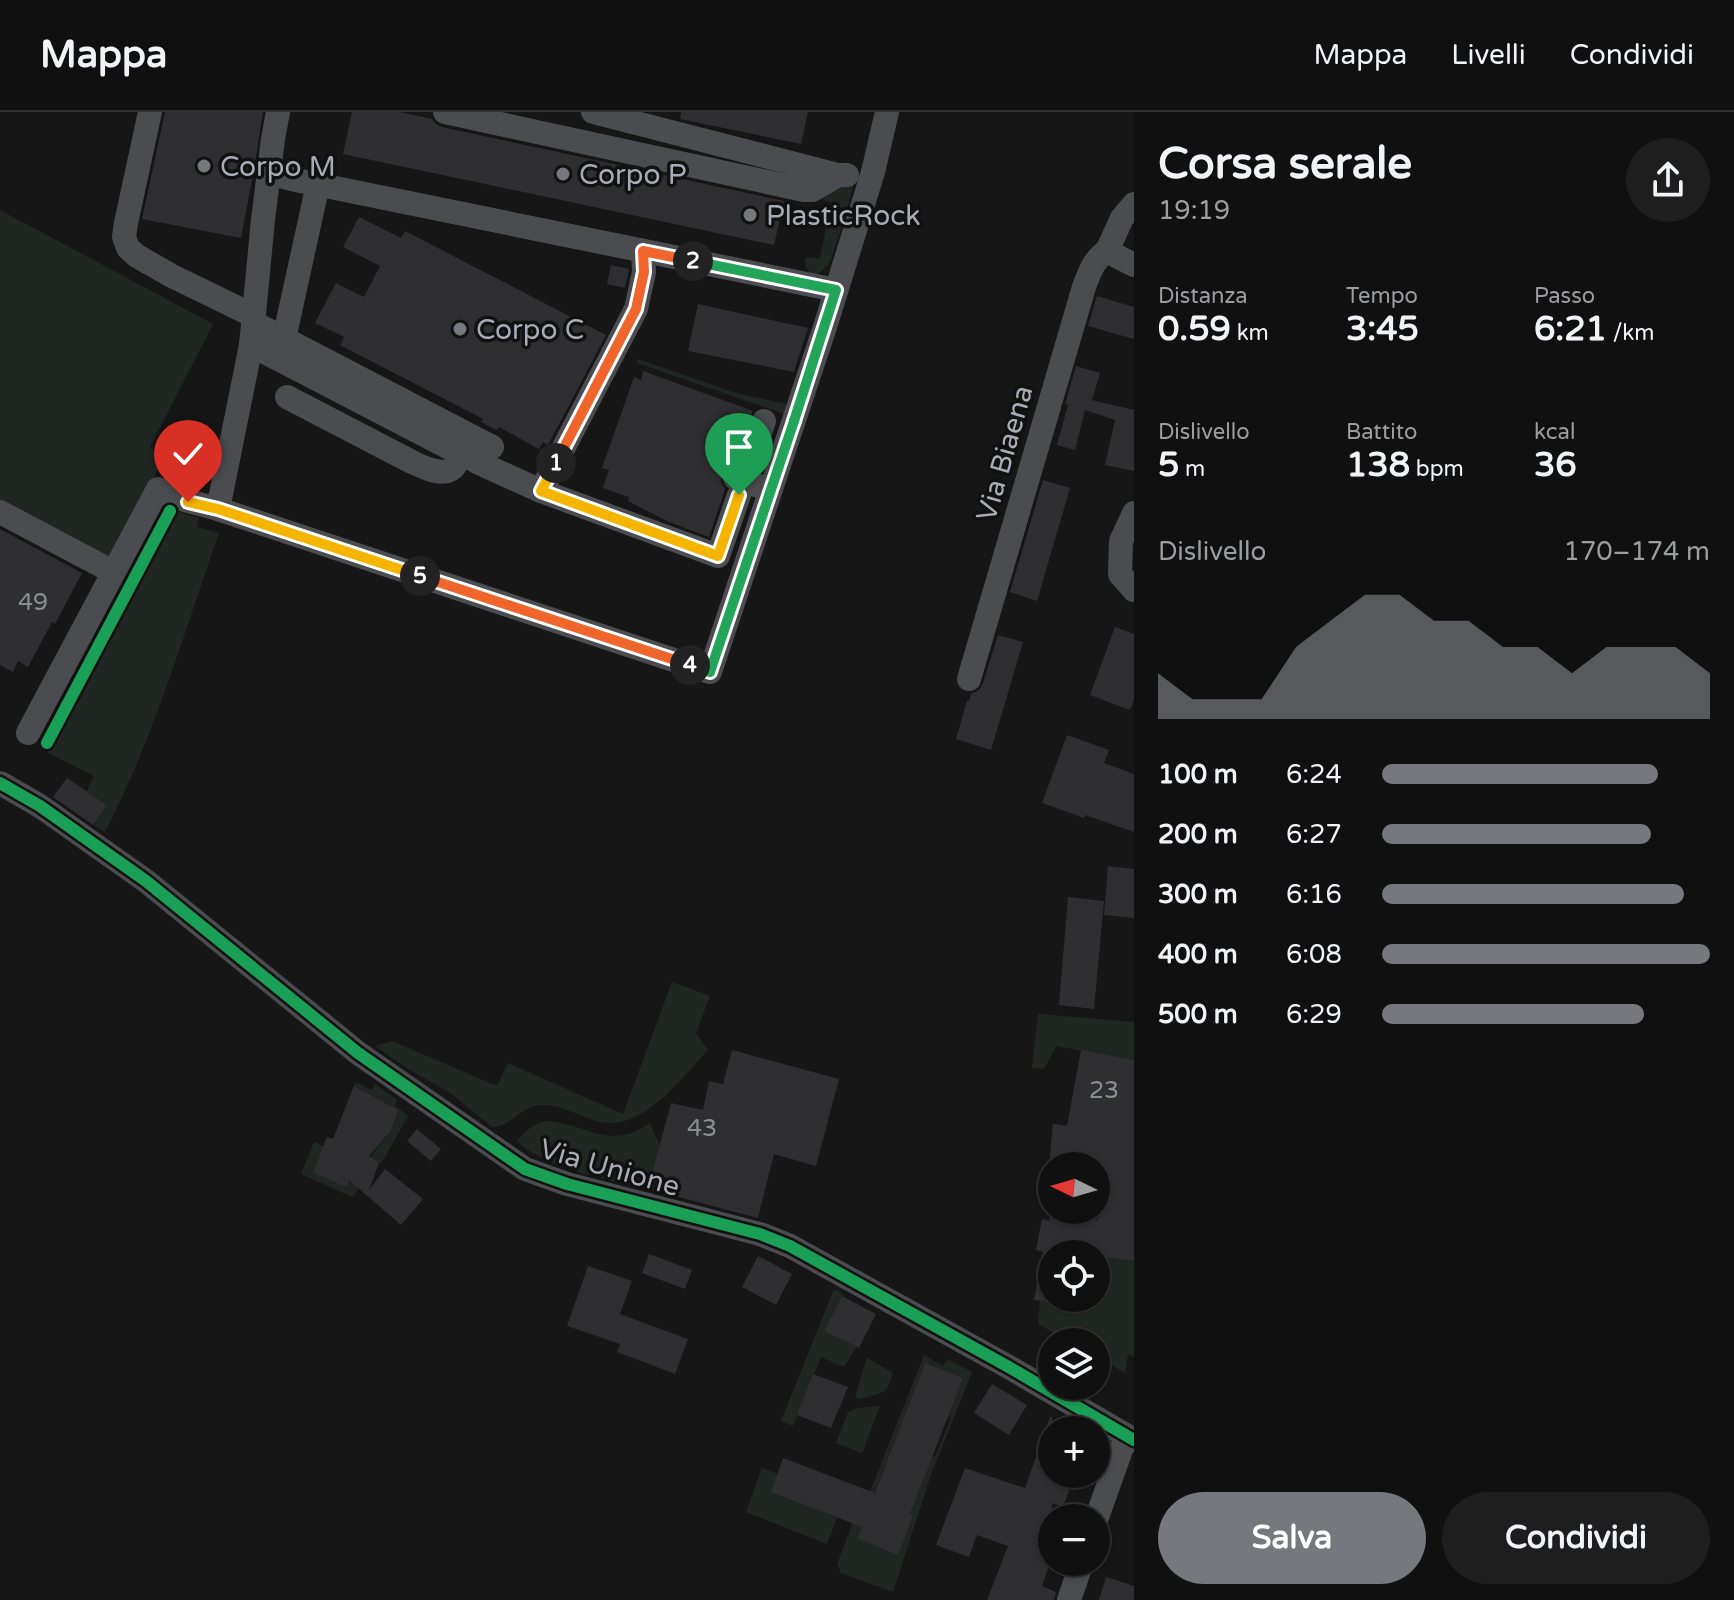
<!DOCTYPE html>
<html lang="it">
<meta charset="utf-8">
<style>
:root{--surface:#101011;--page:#1e1e1f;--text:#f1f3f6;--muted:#9c9d9f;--line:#303031;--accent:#76787e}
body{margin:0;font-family:"Varela Round",sans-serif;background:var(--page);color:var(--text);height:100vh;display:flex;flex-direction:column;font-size:30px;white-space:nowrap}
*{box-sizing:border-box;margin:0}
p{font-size:26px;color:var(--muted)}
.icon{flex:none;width:44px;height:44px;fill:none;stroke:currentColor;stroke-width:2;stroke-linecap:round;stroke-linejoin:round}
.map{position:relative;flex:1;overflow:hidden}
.sheet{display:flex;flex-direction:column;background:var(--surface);width:600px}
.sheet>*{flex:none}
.needle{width:52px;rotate:275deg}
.buttons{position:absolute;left:1038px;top:1040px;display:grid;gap:16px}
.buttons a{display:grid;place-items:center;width:72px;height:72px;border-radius:50%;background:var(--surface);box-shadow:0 2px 6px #0004,0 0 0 2px var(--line);font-size:40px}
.pin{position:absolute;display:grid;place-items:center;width:68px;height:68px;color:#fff;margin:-82px -34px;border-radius:50% 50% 50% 0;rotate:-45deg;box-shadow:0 0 8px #0007}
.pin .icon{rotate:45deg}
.km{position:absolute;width:40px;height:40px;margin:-20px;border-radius:50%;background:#222;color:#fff;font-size:22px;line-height:40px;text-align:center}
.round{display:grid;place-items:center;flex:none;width:84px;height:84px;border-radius:42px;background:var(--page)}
.overview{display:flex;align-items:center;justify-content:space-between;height:136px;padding:0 24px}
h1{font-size:44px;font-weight:700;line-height:60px}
.metrics{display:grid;grid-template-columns:repeat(3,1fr);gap:12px;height:136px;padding:8px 24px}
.metrics div{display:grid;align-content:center}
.metrics b{font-size:34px;font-weight:700}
.metrics small{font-size:22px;font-weight:400}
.metrics p{font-size:22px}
.chart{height:224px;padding:16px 24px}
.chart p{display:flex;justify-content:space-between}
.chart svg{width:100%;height:144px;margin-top:8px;fill:var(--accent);opacity:.7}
.cta{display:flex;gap:16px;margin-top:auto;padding:16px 24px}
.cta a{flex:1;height:92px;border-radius:48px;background:var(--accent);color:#fff;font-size:32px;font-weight:700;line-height:92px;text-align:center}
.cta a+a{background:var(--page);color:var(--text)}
ul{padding:0 24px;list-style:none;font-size:26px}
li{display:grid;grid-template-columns:128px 96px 1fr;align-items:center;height:60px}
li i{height:20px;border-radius:10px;background:var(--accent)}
header{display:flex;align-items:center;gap:48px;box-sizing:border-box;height:112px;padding:0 40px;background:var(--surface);border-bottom:2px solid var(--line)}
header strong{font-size:38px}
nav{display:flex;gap:44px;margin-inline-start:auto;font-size:28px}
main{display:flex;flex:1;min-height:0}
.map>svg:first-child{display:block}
.green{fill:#202722;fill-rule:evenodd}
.building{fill:#2f2f31}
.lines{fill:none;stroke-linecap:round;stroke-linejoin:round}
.minor{stroke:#4b4c4f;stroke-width:24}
.minor-bridge{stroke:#4b4c4f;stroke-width:24}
.cycleway-casing{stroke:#111112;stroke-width:17}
.cycleway{stroke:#1a9f57;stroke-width:12}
.split-1-casing{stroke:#fff;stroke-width:16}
.split-2-casing{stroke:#fff;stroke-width:16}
.split-3-casing{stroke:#fff;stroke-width:16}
.split-4-casing{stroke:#fff;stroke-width:16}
.split-5-casing{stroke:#fff;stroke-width:16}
.split-6-casing{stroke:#fff;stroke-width:16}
.split-1{stroke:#f5b400;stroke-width:10}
.split-2{stroke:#f0652b;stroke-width:10}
.split-3{stroke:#22a559;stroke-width:10}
.split-4{stroke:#22a559;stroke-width:10}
.split-5{stroke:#f0652b;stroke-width:10}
.split-6{stroke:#f5b400;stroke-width:10}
.poi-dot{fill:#76787e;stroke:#111112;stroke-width:3}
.labels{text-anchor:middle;stroke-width:7;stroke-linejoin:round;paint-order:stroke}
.number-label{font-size:24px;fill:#8a8d95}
.poi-label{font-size:28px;fill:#a9acb6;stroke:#111112;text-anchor:start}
.street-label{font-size:28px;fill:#a9acb6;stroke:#111112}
</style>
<header>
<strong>Mappa</strong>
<nav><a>Mappa</a><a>Livelli</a><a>Condividi</a></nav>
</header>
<main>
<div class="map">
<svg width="1134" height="1488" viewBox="0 0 1134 1488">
<rect width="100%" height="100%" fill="#161617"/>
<g class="green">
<path d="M 855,68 L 844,109 L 831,147 L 828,153 L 817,163 L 811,162 L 806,155 L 805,147 L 807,145 L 820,147 L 831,90 L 809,85 Z"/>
<path d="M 0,98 L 213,212 L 150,335 L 166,343 L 111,444 L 106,446 L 0,390 Z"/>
<path d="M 638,247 L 736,281 L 791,293 L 787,303 L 637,251 Z"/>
<path d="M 176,399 L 199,406 L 197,415 L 219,421 C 184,521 154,625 105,720 L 93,713 L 107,693 L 87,679 L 94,664 L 47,640 Z"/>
<path d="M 672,870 L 710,884 L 696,921 L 708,938 C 682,965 643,1020 600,1010 C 580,1005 562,992 541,993 C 521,994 511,1015 492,1015 L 449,980 L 408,957 L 375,934 L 392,929 L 497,974 L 508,951 L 623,1002 Z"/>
<path d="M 1038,902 L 1134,910 L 1134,948 L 1056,934 L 1044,957 L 1032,956 Z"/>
<path d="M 355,970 L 372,978 L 375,972 L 397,988 L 395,994 L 408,1004 L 385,1045 L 352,1085 L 301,1062 L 314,1030 L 324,1034 L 313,1061 L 347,1074 L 354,1056 L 368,1048 L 391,1019 L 398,998 L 354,974 Z"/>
<path d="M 547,1009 C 585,1011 610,1040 650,1011 L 660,1034 L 648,1078 C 608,1067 547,1058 517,1029 C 527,1018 532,1012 547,1009 Z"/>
<path d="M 1096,1144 L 1134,1149 L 1134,1245 L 1128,1242 L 1125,1261 L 1096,1244 L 1096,1230 L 1071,1230 L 1038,1212 L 1040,1188 L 1082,1193 L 1084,1186 L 1096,1186 Z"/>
<path d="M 834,1177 L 843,1182 L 824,1219 L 856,1235 L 844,1255 L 821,1245 L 793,1314 L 781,1309 Z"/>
<path d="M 924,1243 L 943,1254 L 948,1247 L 972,1260 L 932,1360 L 893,1480 L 841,1461 L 837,1452 L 865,1379 L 870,1380 ZM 925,1252 L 963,1266 L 948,1304 L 951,1306 L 935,1345 L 895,1329 ZM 887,1349 L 925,1364 L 910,1402 L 913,1403 L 857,1426 Z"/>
<path d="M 867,1246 L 893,1261 L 886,1279 L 868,1285 L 860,1287 L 855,1285 Z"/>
<path d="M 880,1294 L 862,1341 L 836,1331 L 848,1300 L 857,1296 Z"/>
<path d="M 762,1356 L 778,1362 L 811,1395 L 837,1406 L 827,1432 L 746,1400 Z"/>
</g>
<g class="building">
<path d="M 165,0 L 263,0 L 253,63 L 241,126 L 142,107 Z"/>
<path d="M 352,0 L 400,0 L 432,7 L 436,12 L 442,15 L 784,89 L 774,133 L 343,42 Z"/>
<path d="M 681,0 L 808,0 L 801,32 L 680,7 Z"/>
<path d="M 359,105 L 401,126 L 405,119 L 606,223 L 548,333 L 543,330 L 539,337 L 499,315 L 497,318 L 481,310 L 483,307 L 340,233 L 344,225 L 315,211 L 336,171 L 364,185 L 380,154 L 343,135 Z"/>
<path d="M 611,153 L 629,157 L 625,176 L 607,172 Z"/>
<path d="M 1097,184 L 1134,195 L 1134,227 L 1088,214 Z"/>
<path d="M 698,192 L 808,216 L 794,260 L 688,239 Z"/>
<path d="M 1076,254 L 1100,261 L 1092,288 L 1134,298 L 1134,359 L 1105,353 L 1115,308 L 1085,298 L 1075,338 L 1057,333 L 1068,293 L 1065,292 Z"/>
<path d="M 643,259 L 753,299 L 750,304 L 734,351 L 726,354 L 721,361 L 721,370 L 725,377 L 709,425 L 669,410 L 628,389 L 629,385 L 603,376 L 609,358 L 602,356 L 634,265 L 641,268 Z"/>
<path d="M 1043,368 L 1070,376 L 1037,489 L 1010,480 Z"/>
<path d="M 0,417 L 82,461 L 55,512 L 52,510 L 28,555 L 18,549 L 13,560 L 0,553 Z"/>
<path d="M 1115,515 L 1134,522 L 1134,588 L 1130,598 L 1090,583 Z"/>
<path d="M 998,523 L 1023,530 L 991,638 L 956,627 L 967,589 L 969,589 L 971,582 L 979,578 L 983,571 Z"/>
<path d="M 1067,623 L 1109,638 L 1104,651 L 1134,662 L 1134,720 L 1085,703 L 1084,706 L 1042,691 Z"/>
<path d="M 67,666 L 107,693 L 93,713 L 53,685 Z"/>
<path d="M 1108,754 L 1134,757 L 1134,806 L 1104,803 Z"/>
<path d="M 1068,785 L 1104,789 L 1094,897 L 1059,893 Z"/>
<path d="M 732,938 L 839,967 L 816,1054 L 774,1042 L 758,1106 L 648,1077 L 671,991 L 703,998 L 709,969 L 723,972 Z"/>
<path d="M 1081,938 L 1134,948 L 1134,1149 L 1096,1144 L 1096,1142 L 1052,1142 L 1052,1190 L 1034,1188 L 1043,1140 L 1036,1138 L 1042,1107 L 1049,1109 L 1050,1103 L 1097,1108 L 1101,1073 L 1096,1073 L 1096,1054 L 1049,1054 L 1053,1012 L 1067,1014 Z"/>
<path d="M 354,974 L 398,998 L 391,1019 L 369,1044 L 379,1051 L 369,1078 L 385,1057 L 423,1087 L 401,1113 L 349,1068 L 347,1075 L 313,1061 L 327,1025 L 333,1027 Z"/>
<path d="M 417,1017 L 441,1037 L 431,1049 L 407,1029 Z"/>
<path d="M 649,1142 L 692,1158 L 685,1177 L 642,1161 Z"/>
<path d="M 758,1144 L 792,1162 L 776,1193 L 742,1175 Z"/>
<path d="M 588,1154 L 632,1169 L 620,1202 L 688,1227 L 675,1262 L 617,1240 L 620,1232 L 567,1214 Z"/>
<path d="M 842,1184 L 876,1202 L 859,1236 L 824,1219 Z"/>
<path d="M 925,1251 L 963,1266 L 910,1402 L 913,1403 L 898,1443 L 857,1426 L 862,1415 L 771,1380 L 783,1346 L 875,1381 Z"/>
<path d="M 813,1262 L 848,1275 L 831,1316 L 797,1303 Z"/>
<path d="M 992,1272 L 1027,1293 L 1009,1323 L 974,1301 Z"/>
<path d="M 1050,1305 L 1052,1305 L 1052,1362 L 1075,1362 L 1063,1395 L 1052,1391 L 1052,1444 L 1042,1474 L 1056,1480 L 1054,1488 L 987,1488 L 1008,1434 L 977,1423 L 969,1445 L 936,1433 L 965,1356 L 1025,1376 Z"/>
<path d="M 1106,1465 L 1134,1474 L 1134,1488 L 1099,1488 Z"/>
</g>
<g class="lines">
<g class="minor">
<path d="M 150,0 L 126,111 L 124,125 L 128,136 L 137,144 L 172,164 L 254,204"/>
<path d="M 278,0 L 273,27 L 263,108 L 251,233 L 218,397 L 710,560 L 825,215 L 873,60 L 887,0"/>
<path d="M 445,0 L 804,78 L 812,78 L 838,63"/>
<path d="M 593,0 L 838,63 L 847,63"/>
<path d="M 269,56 L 280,64 L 291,67 L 836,178"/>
<path d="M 1107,139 L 1122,106 L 1134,92"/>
<path d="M 1107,139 L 1134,153"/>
<path d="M 254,211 L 492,335"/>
<path d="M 284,227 L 318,72"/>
<path d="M 251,233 L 469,346"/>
<path d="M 287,285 L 412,350 C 423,355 443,366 454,355 C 455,355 460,343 461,342"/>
<path d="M 477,350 L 541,379 L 636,197 L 644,160 L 643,139"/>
<path d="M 749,353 L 764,309"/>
<path d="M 541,379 L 718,444 L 739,383"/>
<path d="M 0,400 L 113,460"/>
<path d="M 1134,401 L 1121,429 L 1120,462 L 1134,478"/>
<path d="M 969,567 L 1084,175 C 1089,161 1094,147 1107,139"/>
<path d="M 28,621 L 158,377 L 173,385 L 218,397"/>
<path d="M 0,671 L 40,694 L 146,769 L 358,941 L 525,1057 L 567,1072 L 760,1122 L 790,1134 L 1007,1254 L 1134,1328"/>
<path d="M 1096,1408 L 1126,1324"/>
<path d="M 1069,1488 L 1082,1450"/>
</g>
<path class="minor-bridge" d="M 735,366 L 762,375"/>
<defs>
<g id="cycleway">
<path d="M 47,631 L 170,399"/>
<path d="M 0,671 L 40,694 L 146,769 L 358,941 L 525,1057 L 567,1072 L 760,1122 L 790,1134 L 1007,1254 L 1134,1328"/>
</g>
</defs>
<use href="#cycleway" class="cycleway-casing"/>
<use href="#cycleway" class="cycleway"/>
</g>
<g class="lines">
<defs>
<path id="split-1" d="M 556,351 L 541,379 L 718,444 L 739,383"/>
<path id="split-2" d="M 556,351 L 636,197 L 644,160 L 643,139 L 693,149"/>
<path id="split-3" d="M 693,149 L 836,178 L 794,309"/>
<path id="split-4" d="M 690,553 L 710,560 L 794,309"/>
<path id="split-5" d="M 420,464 L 690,553"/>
<path id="split-6" d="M 188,390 L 218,397 L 420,464"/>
</defs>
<use href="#split-1" class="split-1-casing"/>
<use href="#split-2" class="split-2-casing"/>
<use href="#split-3" class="split-3-casing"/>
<use href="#split-4" class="split-4-casing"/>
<use href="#split-5" class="split-5-casing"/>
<use href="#split-6" class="split-6-casing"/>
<use href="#split-1" class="split-1"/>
<use href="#split-2" class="split-2"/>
<use href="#split-3" class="split-3"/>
<use href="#split-4" class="split-4"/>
<use href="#split-5" class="split-5"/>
<use href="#split-6" class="split-6"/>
</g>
<g class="poi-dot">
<circle cx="204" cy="54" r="8"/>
<circle cx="563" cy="62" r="8"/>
<circle cx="750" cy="103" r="8"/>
<circle cx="460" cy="217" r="8"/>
</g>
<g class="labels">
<g class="number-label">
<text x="33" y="498">49</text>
<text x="1104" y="986">23</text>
<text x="702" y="1024">43</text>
</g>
<g class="poi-label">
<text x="220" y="64">Corpo M</text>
<text x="579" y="72">Corpo P</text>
<text x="766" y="113">PlasticRock</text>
<text x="476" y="227">Corpo C</text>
</g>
<g class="street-label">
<text transform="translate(1004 341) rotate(-74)" y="10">Via Biaena</text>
<text transform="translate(610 1055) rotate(16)" y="10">Via Unione</text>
</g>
</g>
</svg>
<div class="buttons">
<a><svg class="needle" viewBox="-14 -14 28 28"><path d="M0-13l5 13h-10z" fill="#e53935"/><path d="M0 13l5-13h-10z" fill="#9c9d9f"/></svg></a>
<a><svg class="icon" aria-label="locate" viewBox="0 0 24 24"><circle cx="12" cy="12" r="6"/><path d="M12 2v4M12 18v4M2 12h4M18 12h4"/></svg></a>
<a><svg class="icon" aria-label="layers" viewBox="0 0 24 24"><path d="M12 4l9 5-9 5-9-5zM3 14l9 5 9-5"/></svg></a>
<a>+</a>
<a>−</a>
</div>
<div class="pin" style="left:739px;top:383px;background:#1e9e55"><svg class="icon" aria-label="arrive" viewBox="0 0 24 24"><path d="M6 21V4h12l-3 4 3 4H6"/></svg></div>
<div class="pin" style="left:188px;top:390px;background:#d93025"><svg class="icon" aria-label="check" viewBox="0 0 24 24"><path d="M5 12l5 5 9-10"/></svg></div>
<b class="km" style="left:556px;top:351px">1</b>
<b class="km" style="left:693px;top:149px">2</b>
<b class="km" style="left:690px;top:553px">4</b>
<b class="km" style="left:420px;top:464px">5</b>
</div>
<section class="sheet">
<div class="overview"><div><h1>Corsa serale</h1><p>19:19</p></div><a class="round"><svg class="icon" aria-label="share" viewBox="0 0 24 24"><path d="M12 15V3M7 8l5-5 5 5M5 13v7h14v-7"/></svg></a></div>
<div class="metrics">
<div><p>Distanza</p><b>0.59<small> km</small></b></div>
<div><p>Tempo</p><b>3:45</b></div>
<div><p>Passo</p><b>6:21<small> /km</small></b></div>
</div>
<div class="metrics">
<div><p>Dislivello</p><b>5<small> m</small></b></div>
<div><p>Battito</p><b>138<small> bpm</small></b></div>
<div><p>kcal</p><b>36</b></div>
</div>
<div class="chart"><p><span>Dislivello</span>170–174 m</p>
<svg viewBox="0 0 160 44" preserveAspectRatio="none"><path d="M0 44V30L10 38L20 38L30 38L40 22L50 14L60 6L70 6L80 14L90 14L100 22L110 22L120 30L130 22L140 22L150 22L160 30V44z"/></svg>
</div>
<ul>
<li><b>100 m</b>6:24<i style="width:84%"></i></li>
<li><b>200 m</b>6:27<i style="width:82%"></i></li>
<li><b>300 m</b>6:16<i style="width:92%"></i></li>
<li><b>400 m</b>6:08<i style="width:100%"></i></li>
<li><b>500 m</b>6:29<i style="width:80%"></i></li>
</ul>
<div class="cta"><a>Salva</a><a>Condividi</a></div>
</section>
</main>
